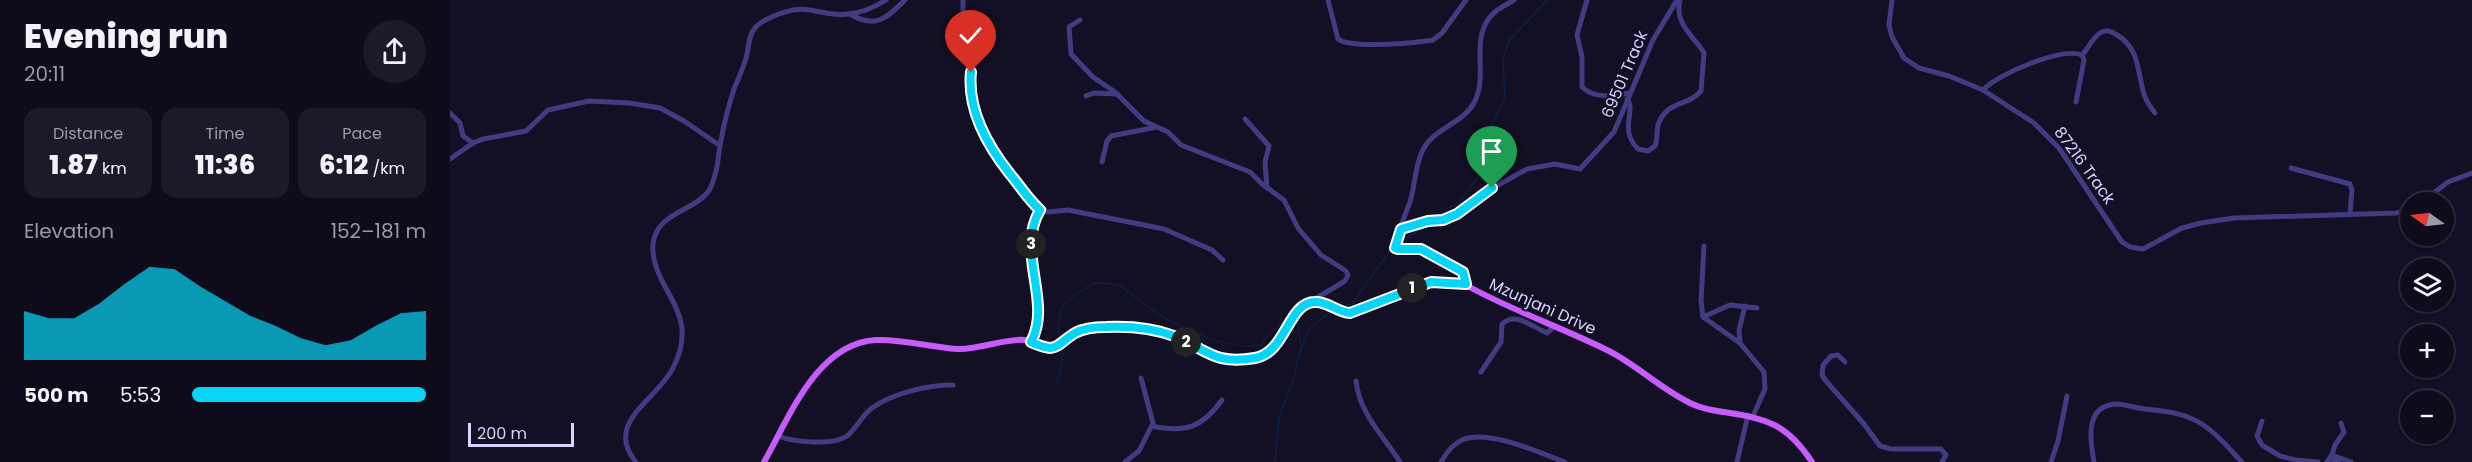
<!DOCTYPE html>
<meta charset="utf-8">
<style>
:root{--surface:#0e0b1b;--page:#1c1928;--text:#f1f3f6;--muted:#9b9ba3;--line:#2e2b3a;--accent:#07d5f6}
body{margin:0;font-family:Poppins,sans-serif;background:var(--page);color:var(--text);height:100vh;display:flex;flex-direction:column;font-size:22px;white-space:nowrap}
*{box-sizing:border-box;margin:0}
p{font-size:20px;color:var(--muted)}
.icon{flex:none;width:33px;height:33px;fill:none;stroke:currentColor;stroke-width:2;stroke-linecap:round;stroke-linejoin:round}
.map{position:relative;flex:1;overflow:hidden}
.drawer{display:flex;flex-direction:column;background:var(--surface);width:450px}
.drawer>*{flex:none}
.needle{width:39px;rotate:284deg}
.fabs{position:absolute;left:1950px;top:192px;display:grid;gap:12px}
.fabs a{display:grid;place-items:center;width:54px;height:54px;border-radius:50%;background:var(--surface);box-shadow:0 2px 4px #0004,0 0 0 2px var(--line);font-size:30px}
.scale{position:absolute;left:18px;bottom:15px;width:106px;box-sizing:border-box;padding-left:6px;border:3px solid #d9d3fe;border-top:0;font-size:16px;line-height:21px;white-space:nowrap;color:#d9d3fe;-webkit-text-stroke:4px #130f24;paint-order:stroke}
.pin{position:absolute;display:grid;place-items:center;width:51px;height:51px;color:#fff;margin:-62px -26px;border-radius:50% 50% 50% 0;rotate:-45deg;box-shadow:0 0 6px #0007}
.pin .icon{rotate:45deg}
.km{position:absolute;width:30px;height:30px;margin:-15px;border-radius:50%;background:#222;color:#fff;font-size:16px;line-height:30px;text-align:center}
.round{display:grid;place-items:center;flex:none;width:63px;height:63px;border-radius:32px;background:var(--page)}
.headline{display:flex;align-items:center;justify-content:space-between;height:102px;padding:0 24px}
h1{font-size:33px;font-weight:800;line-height:45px}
.stats{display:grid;grid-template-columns:repeat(3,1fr);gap:9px;height:102px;padding:6px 24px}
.stats div{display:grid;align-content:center;border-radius:15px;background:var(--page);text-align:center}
.stats b{font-size:26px;font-weight:800}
.stats small{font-size:16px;font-weight:400}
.stats p{font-size:16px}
.chart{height:168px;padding:12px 24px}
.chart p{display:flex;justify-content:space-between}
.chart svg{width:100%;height:108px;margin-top:6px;fill:var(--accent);opacity:.7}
ul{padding:0 24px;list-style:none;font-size:20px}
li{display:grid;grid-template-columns:96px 72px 1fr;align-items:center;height:45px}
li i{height:15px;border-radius:8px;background:var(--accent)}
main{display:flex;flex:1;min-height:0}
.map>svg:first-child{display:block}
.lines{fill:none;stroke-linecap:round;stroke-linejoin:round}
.stream{stroke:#0d1f44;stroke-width:1.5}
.minor{stroke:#413b81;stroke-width:5}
.major{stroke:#c65dfb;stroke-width:6}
.route-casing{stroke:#fff;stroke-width:12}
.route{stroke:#07d5f6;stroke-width:8}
.labels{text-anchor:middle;stroke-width:4.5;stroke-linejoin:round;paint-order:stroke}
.street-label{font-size:16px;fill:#d9d3fe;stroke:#130f24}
</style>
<main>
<section class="drawer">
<div class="headline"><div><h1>Evening run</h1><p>20:11</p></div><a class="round"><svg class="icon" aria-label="share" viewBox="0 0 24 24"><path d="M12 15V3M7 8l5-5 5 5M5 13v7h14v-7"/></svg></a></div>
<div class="stats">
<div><p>Distance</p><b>1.87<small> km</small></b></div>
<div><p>Time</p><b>11:36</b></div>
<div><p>Pace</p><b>6:12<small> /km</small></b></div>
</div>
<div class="chart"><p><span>Elevation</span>152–181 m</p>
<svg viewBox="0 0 160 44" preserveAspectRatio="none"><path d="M0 44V24L10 27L20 27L30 21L40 13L50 6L60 7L70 14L80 20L90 26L100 30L110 35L120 38L130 36L140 30L150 25L160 24V44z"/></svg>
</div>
<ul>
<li><b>500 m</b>5:53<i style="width:100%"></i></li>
</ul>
</section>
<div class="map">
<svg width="2022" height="462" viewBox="0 0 2022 462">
<rect width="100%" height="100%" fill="#130f24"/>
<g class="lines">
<g class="stream">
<path d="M 984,219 L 996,209 L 1009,203 L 1030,174 L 1027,167 L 1045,117 L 1055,100 L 1053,59 L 1059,41 L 1097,0"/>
<path d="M 948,243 L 981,224"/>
<path d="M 885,308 L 902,304 L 943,246"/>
<path d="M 847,319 L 851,345"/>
<path d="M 610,342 C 604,305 615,301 644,283 C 651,283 660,283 667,285 C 677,288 697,308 708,314 C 738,331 778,351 812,345 L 815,339 L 840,315"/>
<path d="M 607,383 L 613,357 L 613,348"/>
<path d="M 825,462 L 829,417 L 845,376 L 847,360 L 859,329 L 880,312"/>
</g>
<g class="minor">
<path d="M 513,0 L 513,12 L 521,55 L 520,85 L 522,105 L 544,152 L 586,206 L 598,212 L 618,210 L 714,229 L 762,250 L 773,260"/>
<path d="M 878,0 L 888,39 C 901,49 966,43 983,40 L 992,33 L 1016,0"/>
<path d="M 1137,0 L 1127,35 L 1132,57 L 1132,87 C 1144,99 1163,96 1179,93"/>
<path d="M 1442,0 L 1439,25 L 1442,37 L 1454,58 L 1469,68 L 1499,76 L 1533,90 L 1584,123 L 1609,148 L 1672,242 L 1680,247 L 1693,249 L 1732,228 L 1751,223 L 1784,218 L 1946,213 L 1960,210"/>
<path d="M 400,14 C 425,29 436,19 455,0"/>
<path d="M 630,20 L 619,27 L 621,54 L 643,77 L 665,92 L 694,121 L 718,132 L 731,145 L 800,172 L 812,184 L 834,200 L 848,228 L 871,255 L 896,271 L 898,275 L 895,281 L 858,303"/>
<path d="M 1632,55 C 1639,48 1642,38 1650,33 C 1656,29 1661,31 1667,35 C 1691,49 1687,75 1695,97 C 1698,104 1701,108 1705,113"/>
<path d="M 1533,90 C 1548,74 1611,47 1632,55 L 1634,60 L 1626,102"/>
<path d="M 636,96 L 644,93 L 667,94"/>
<path d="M 1177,99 C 1187,111 1168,129 1188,149 L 1198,151 L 1205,146 C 1208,138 1206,130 1209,122 C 1219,100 1239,106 1251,91 L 1254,53 C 1243,35 1224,24 1230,0"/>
<path d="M 0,113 L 10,123 L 13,136 L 23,143"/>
<path d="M 795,119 L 819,146 L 815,162 L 817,188"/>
<path d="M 0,159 L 23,143 L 33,139 L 76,131 L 98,110 L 139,101 L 180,103 L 210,108 L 234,121 L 269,145"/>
<path d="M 652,162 L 657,141 L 661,136 L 707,127"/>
<path d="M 1841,168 L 1900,184 L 1902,190 L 1900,213"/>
<path d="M 1972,202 L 1998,182 L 2022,173"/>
<path d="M 951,229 L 978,221 L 993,220 L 1007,214 L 1034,193 L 1077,169 L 1105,164 L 1130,169 L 1164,132 L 1203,40 L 1227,0"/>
<path d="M 1254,246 L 1251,301 L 1253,317 L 1290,343 L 1314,372 L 1315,389 L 1303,416"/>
<path d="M 1014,284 L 1016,280 C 1014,271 979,250 969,248 C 962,247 955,250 949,250 L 945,245 C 948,230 955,216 960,202 C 966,183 965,156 979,141 C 992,126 1014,121 1024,103 C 1040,74 1017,36 1045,12 C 1051,7 1058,4 1064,0"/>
<path d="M 1253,317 L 1280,305 L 1307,308"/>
<path d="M 581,342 C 603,302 565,252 589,210"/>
<path d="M 1290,343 L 1289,330 L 1295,306"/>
<path d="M 1395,362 L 1388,355 L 1381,356 L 1373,365 L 1372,375 L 1376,381 L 1414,424 L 1430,446 L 1441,449 L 1491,449 L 1496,455 L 1492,462"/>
<path d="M 1031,372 L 1051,342 L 1052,324 C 1066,311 1082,327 1097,333 L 1105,326"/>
<path d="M 906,381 C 910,415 933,435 950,462"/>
<path d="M 1812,421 L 1807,436 L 1812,445 L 1830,456 L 1846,460 L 1868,462"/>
<path d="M 702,426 C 735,433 752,428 772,400"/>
<path d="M 328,436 C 344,442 383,446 397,436 C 407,428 412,415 422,408 C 443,393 478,385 503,385"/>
<path d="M 1882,455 L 1885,445 L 1894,432 L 1891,423"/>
<path d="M 1880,458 L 1889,462"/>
<path d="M 186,462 C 153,423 207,400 223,368 C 253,310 200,290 203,244 C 206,213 244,211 258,192 C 263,185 265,175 267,167 C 270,141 275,117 283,92 C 287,80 293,70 296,58 C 299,49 298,35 305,28 C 309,22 317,19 324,16 C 362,0 367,18 398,14 C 412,13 425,7 436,0"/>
<path d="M 675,462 L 689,451 L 703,423 L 691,378"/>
<path d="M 991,462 C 996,453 1004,443 1014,439 C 1042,430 1089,453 1115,462"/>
<path d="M 1287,462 L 1298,415"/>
<path d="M 1601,462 L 1608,441 L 1617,396"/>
<path d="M 1644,462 C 1640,441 1634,404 1668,404 C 1677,405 1686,408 1695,409 C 1715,411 1735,413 1752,424 C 1768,434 1779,449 1792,462"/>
<path d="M 1877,462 L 1882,455 L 1901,462"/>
</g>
<path class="major" d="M 314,462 C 339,418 367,343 426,340 C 453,339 480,347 507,349 C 530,350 554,338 575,340 C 584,341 591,348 601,348 C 613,348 618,337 628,332 C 646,323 676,325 695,329 C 737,336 776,379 819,353 L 851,308 C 869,293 880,314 898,313 C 909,312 919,305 928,301 C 956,288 984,278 1014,284 C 1060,310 1111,327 1159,351 C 1188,366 1211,389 1240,403 C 1252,409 1266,411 1280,413 C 1320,419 1339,427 1362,462"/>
</g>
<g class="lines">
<defs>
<path id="route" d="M 521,72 C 517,110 537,145 560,174 C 570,186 578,199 590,210 C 565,252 603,302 581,342 C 608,354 604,346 625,333 C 634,328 646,327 656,327 C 678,326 703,328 724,336 C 758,350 764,365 805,358 C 836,353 838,302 865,302 C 877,301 887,312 900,313 L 981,282 L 1016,284 L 1013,272 L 971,249 L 948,249 L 945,248 L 951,229 L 978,221 L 993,220 L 1007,214 L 1042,188"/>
</defs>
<use href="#route" class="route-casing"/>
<use href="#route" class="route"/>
</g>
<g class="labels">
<g class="street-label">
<text transform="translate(1174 74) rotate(-67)" y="6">69501 Track</text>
<text transform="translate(1635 165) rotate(54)" y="6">87216 Track</text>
<text transform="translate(1093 306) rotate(24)" y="6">Mzunjani Drive</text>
</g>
</g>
</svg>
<div class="fabs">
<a><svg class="needle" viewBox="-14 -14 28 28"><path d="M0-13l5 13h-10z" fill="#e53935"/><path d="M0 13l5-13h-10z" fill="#9b9ba3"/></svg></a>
<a><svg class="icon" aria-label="layers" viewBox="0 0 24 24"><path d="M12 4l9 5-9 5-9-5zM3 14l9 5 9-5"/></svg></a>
<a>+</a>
<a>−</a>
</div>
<div class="scale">200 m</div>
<div class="pin" style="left:1042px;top:188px;background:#1e9e55"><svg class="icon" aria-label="arrive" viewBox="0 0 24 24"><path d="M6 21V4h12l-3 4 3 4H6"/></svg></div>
<div class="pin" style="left:521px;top:72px;background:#d93025"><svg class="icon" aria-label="check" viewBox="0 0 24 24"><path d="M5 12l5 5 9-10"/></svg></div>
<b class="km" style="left:962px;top:288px">1</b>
<b class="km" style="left:736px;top:342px">2</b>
<b class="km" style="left:581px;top:244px">3</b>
</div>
</main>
